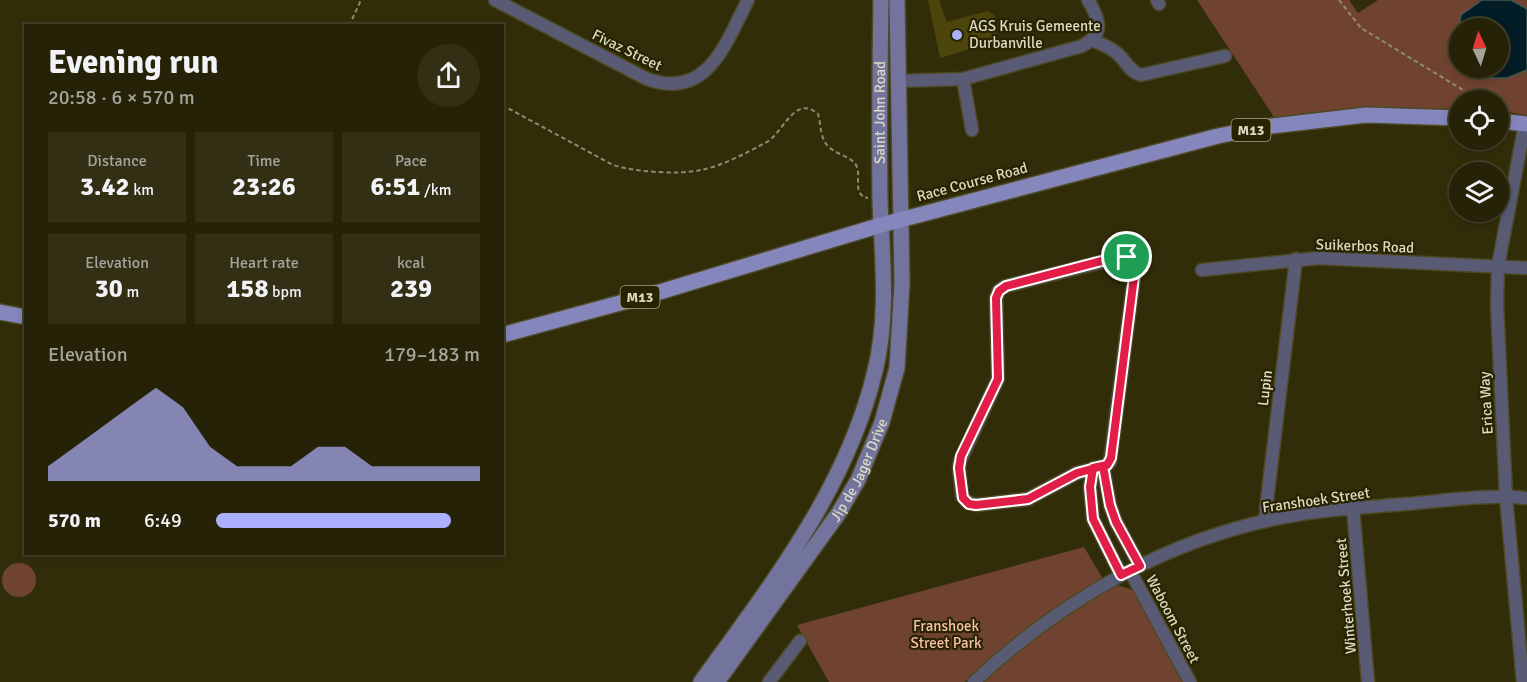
<!DOCTYPE html>
<meta charset="utf-8">
<style>
:root{--surface:#262207;--page:#322f15;--text:#f1f3f6;--muted:#a4a49b;--line:#423f28;--accent:#acaffb}
body{margin:0;font-family:Signika,sans-serif;background:var(--page);color:var(--text);height:100vh;display:flex;flex-direction:column;font-size:22px;white-space:nowrap}
*{box-sizing:border-box;margin:0}
p{font-size:20px;color:var(--muted)}
.icon{flex:none;width:33px;height:33px;fill:none;stroke:currentColor;stroke-width:2;stroke-linecap:round;stroke-linejoin:round}
.map{position:relative;flex:1;overflow:hidden}
.sheet{position:absolute;left:24px;top:24px;width:480px;height:531px;display:flex;flex-direction:column;background:var(--surface);border-radius:0px;box-shadow:0 3px 9px #0003,0 0 0 2px var(--line)}
.sheet>*{flex:none}
.needle{width:39px;rotate:356deg}
.buttons{position:absolute;left:1449px;top:18px;display:grid;gap:12px}
.buttons a{display:grid;place-items:center;width:60px;height:60px;border-radius:50%;background:var(--surface);box-shadow:0 3px 9px #0003,0 0 0 2px var(--line);font-size:30px}
.pin{position:absolute;display:grid;place-items:center;width:51px;height:51px;color:#fff;margin:-26px;border:3px solid #fff;border-radius:50%;box-shadow:0 2px 6px #0007}
.round{display:grid;place-items:center;flex:none;width:63px;height:63px;border-radius:32px;background:var(--page)}
.headline{display:flex;align-items:center;justify-content:space-between;height:102px;padding:0 24px}
h1{font-size:33px;font-weight:700;line-height:45px}
.figures{display:grid;grid-template-columns:repeat(3,1fr);gap:9px;height:102px;padding:6px 24px}
.figures div{display:grid;align-content:center;border-radius:0px;background:var(--page);text-align:center}
.figures b{font-size:26px;font-weight:700}
.figures small{font-size:16px;font-weight:400}
.figures p{font-size:16px}
.chart{height:168px;padding:12px 24px}
.chart p{display:flex;justify-content:space-between}
.chart svg{width:100%;height:108px;margin-top:6px;fill:var(--accent);opacity:.7}
ul{padding:0 24px;list-style:none;font-size:20px}
li{display:grid;grid-template-columns:96px 72px 1fr;align-items:center;height:45px}
li i{height:15px;border-radius:8px;background:var(--accent)}
.map>svg:first-child{display:block}
.green{fill:#704331;fill-rule:evenodd}
.water{fill:#021d25;stroke:#435654;stroke-width:1.5}
.building{fill:#4c450c}
.lines{fill:none;stroke-linecap:round;stroke-linejoin:round}
.minor-casing{stroke:#4d4926;stroke-width:15}
.secondary-casing{stroke:#4d4926;stroke-width:18}
.primary-casing{stroke:#4d4926;stroke-width:18}
.path{stroke:#8f8b6d;stroke-width:2;stroke-dasharray:4.5 3;stroke-linecap:butt}
.minor{stroke:#595b75;stroke-width:12}
.secondary{stroke:#72749d;stroke-width:15}
.primary{stroke:#8587bc;stroke-width:15}
.route-casing{stroke:#fff;stroke-width:12}
.route{stroke:#e11d48;stroke-width:8}
.poi-dot{fill:#acaffb;stroke:#282301;stroke-width:2}
.labels{text-anchor:middle;stroke-width:4.5;stroke-linejoin:round;paint-order:stroke}
.shield{fill:#282301;stroke:#a6a387;stroke-width:1.5}
.shield-label{font-size:14px;font-weight:bold;fill:#dcdac1}
.poi-label{font-size:15px;fill:#dcdac1;stroke:#282301;text-anchor:start}
.street-label{font-size:15px;fill:#dcdac1;stroke:#282301}
.park-label{font-size:15px;fill:#f9bfa8;stroke:#282301}
</style>
<div class="map">
<svg width="1527" height="682" viewBox="0 0 1527 682">
<rect width="100%" height="100%" fill="#322d09"/>
<g class="green">
<path d="M 1197,0 L 1349,0 L 1358,13 L 1378,0 L 1527,0 L 1527,115 L 1499,111 L 1498,100 L 1460,100 L 1459,109 L 1377,108 L 1274,117 ZM 1460,28 L 1498,28 L 1498,68 L 1460,68 Z"/>
<path d="M 1084,547 L 1103,579 C 1053,608 1007,642 965,682 L 829,682 L 797,625 Z"/>
<circle cx="19" cy="580" r="17"/>
<path d="M 1116,585 L 1133,590 L 1183,682 L 983,682 C 1024,645 1068,613 1116,585 Z"/>
</g>
<path class="water" d="M 1482,0 L 1511,0 L 1527,9 L 1527,70 L 1507,78 L 1485,78 L 1473,68 L 1498,68 L 1498,28 L 1460,28 L 1459,42 L 1458,37 L 1461,15 Z"/>
<path class="building" d="M 928,0 L 939,0 L 947,22 L 987,11 L 995,16 L 993,21 L 998,41 L 940,58 Z"/>
<g class="lines">
<defs>
<g id="minor">
<path d="M 495,0 L 647,79 C 708,101 726,42 748,0"/>
<path d="M 1157,0 L 1159,4"/>
<path d="M 1092,40 C 1101,44 1111,47 1119,55 C 1126,62 1130,72 1141,75 L 1225,56"/>
<path d="M 963,79 L 972,130"/>
<path d="M 897,81 L 963,79 L 1082,46 C 1106,34 1099,18 1088,0"/>
<path d="M 1121,257 L 1132,258 L 1135,269 L 1110,462 L 1107,465 L 1077,473 L 1028,499 L 976,505 L 967,502 L 962,496 L 959,468 L 960,461 L 998,379 L 996,298 L 999,290 L 1006,286 Z"/>
<path d="M 1202,270 L 1319,258 L 1527,268"/>
<path d="M 1103,466 L 1110,505 L 1116,522 L 1140,566"/>
<path d="M 1093,468 L 1090,487 L 1093,519 L 1121,575"/>
<path d="M 1353,508 L 1368,682"/>
<path d="M 1266,521 L 1266,509 L 1296,259"/>
<path d="M 1130,571 L 1190,682"/>
<path d="M 769,682 L 800,641"/>
<path d="M 974,682 C 1063,598 1174,535 1296,515 C 1332,509 1368,507 1405,504 C 1445,501 1487,494 1527,498"/>
<path d="M 1523,682 L 1506,497 L 1497,305 L 1498,266 L 1525,124"/>
</g>
<g id="secondary">
<path id="s1" d="M 701,682 C 770,586 847,489 875,371 C 889,315 882,256 880,200 C 879,133 880,66 881,0"/>
<path id="s2" d="M 717,682 L 838,514 L 858,480 L 882,422 L 897,368 L 902,283 L 897,0"/>
</g>
<g id="primary">
<path d="M 1498,121 L 1527,124"/>
<path d="M 0,312 L 26,317"/>
<path d="M 502,335 L 653,294 L 881,225 L 1218,136 L 1263,127 L 1366,115 L 1460,118"/>
</g>
</defs>
<use href="#minor" class="minor-casing"/>
<use href="#secondary" class="secondary-casing"/>
<use href="#primary" class="primary-casing"/>
<g class="path">
<path d="M 1339,0 L 1361,28 L 1468,93"/>
<path d="M 349,26 L 361,0"/>
<path d="M 502,105 L 613,165 C 634,172 679,175 701,170 C 722,166 746,153 765,143 C 783,135 794,93 818,114 C 821,124 820,137 827,145 C 835,155 853,156 857,167 C 861,178 852,195 868,198"/>
</g>
<use href="#minor" class="minor"/>
<use href="#secondary" class="secondary"/>
<use href="#primary" class="primary"/>
</g>
<g class="lines">
<defs>
<path id="route" d="M 1127,257 L 1121,256 L 1006,286 L 999,291 L 996,298 L 998,379 L 961,456 L 959,468 L 963,498 L 969,504 L 976,505 L 1028,499 L 1077,473 L 1103,466 L 1110,505 L 1116,522 L 1140,566 L 1121,575 L 1093,519 L 1090,487 L 1093,468 L 1107,465 L 1111,458 L 1135,269 L 1131,258 L 1127,257"/>
</defs>
<use href="#route" class="route-casing"/>
<use href="#route" class="route"/>
</g>
<circle class="poi-dot" cx="957" cy="35" r="6"/>
<g class="labels">
<g class="shield">
<rect x="1231.5" y="119" width="39" height="22" rx="4.5"/>
<rect x="620.5" y="286" width="39" height="22" rx="4.5"/>
</g>
<g class="shield-label">
<text x="1251" y="135">M13</text>
<text x="640" y="302">M13</text>
</g>
<g class="poi-label">
<text x="969" y="31">AGS Kruis Gemeente<tspan x="969" dy="17">Durbanville</tspan></text>
</g>
<g class="street-label">
<text transform="translate(627 50) rotate(26)" y="5">Fivaz Street</text>
<text dy="5" stroke="none"><textPath href="#s1" startOffset="618">Saint John Road</textPath></text>
<text transform="translate(972 182) rotate(-15)" y="5">Race Course Road</text>
<text transform="translate(1365 246) rotate(2)" y="5">Suikerbos Road</text>
<text transform="translate(1265 388) rotate(-83)" y="5">Lupin</text>
<text transform="translate(1486 403) rotate(-93)" y="5">Erica Way</text>
<text dy="5" stroke="none"><textPath href="#s2" startOffset="256">Jip de Jager Drive</textPath></text>
<text transform="translate(1316 500) rotate(-8)" y="5">Franshoek Street</text>
<text transform="translate(1346 596) rotate(-95)" y="5">Winterhoek Street</text>
<text transform="translate(1173 619) rotate(62)" y="5">Waboom Street</text>
</g>
<g class="park-label">
<text x="946" y="631">Franshoek<tspan x="946" dy="17">Street Park</tspan></text>
</g>
</g>
</svg>
<div class="buttons">
<a><svg class="needle" viewBox="-14 -14 28 28"><path d="M0-13l5 13h-10z" fill="#e53935"/><path d="M0 13l5-13h-10z" fill="#a4a49b"/></svg></a>
<a><svg class="icon" aria-label="locate" viewBox="0 0 24 24"><circle cx="12" cy="12" r="6"/><path d="M12 2v4M12 18v4M2 12h4M18 12h4"/></svg></a>
<a><svg class="icon" aria-label="layers" viewBox="0 0 24 24"><path d="M12 4l9 5-9 5-9-5zM3 14l9 5 9-5"/></svg></a>
</div>
<div class="pin" style="left:1127px;top:257px;background:#1e9e55"><svg class="icon" aria-label="arrive" viewBox="0 0 24 24"><path d="M6 21V4h12l-3 4 3 4H6"/></svg></div>
<section class="sheet">
<div class="headline"><div><h1>Evening run</h1><p>20:58 · 6 × 570 m</p></div><a class="round"><svg class="icon" aria-label="share" viewBox="0 0 24 24"><path d="M12 15V3M7 8l5-5 5 5M5 13v7h14v-7"/></svg></a></div>
<div class="figures">
<div><p>Distance</p><b>3.42<small> km</small></b></div>
<div><p>Time</p><b>23:26</b></div>
<div><p>Pace</p><b>6:51<small> /km</small></b></div>
</div>
<div class="figures">
<div><p>Elevation</p><b>30<small> m</small></b></div>
<div><p>Heart rate</p><b>158<small> bpm</small></b></div>
<div><p>kcal</p><b>239</b></div>
</div>
<div class="chart"><p><span>Elevation</span>179–183 m</p>
<svg viewBox="0 0 160 44" preserveAspectRatio="none"><path d="M0 44V38L10 30L20 22L30 14L40 6L50 14L60 30L70 38L80 38L90 38L100 30L110 30L120 38L130 38L140 38L150 38L160 38V44z"/></svg>
</div>
<ul>
<li><b>570 m</b>6:49<i style="width:89%"></i></li>
</ul>
</section>
</div>
